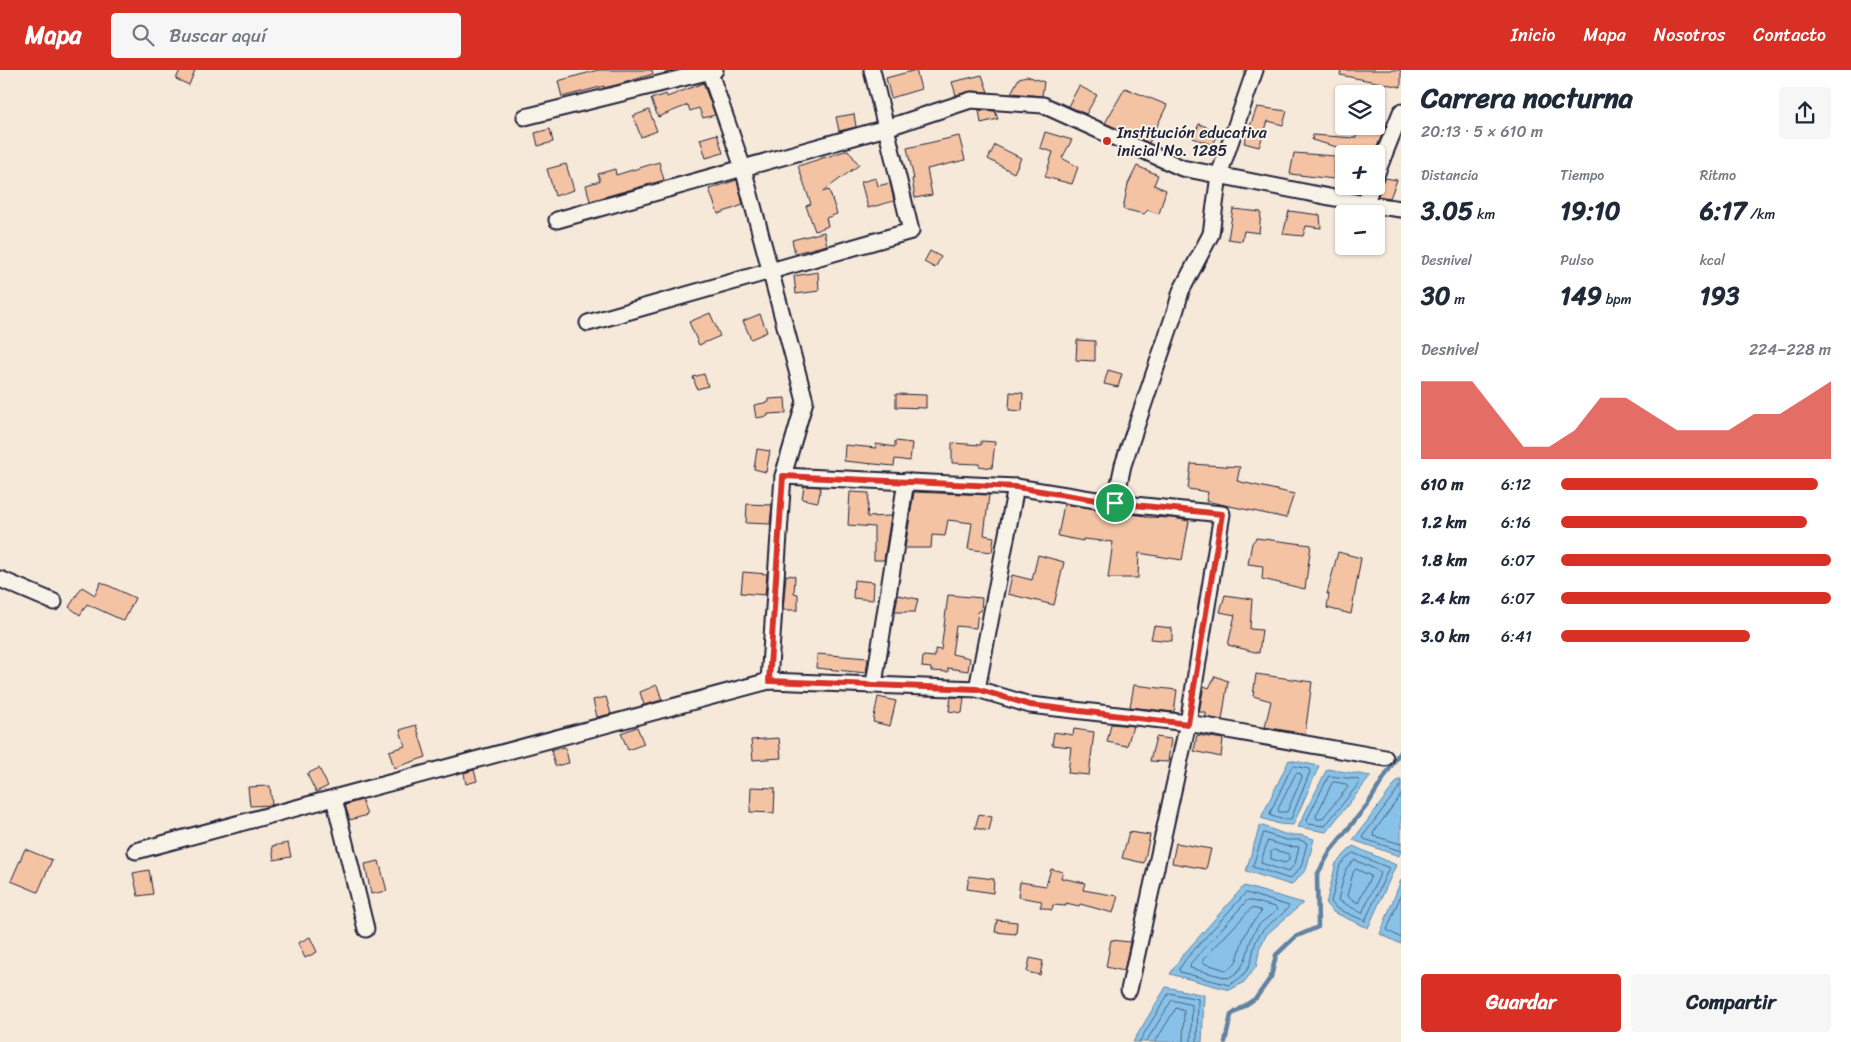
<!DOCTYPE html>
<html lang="es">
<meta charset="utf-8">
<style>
:root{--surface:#fff;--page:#f6f6f7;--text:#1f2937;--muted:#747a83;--accent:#d93025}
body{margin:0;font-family:Sriracha,sans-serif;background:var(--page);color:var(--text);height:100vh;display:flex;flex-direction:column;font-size:19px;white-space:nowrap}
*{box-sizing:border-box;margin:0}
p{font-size:16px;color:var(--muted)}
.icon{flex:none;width:28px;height:28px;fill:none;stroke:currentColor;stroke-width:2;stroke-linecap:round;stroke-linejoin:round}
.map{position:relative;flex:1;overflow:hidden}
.drawer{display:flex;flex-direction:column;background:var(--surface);width:450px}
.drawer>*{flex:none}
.tools{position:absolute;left:1335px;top:15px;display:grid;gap:10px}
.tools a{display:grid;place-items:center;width:50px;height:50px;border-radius:5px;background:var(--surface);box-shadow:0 1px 4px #0004;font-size:25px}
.pin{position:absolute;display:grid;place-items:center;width:42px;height:42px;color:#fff;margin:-21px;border:2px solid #fff;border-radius:50%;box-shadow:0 1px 5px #0007}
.round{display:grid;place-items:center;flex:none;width:52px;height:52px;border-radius:5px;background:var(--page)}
.overview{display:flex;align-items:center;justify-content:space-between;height:85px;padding:0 20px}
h1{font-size:28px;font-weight:700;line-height:38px}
.figures{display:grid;grid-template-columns:repeat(3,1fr);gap:8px;height:85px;padding:5px 20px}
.figures div{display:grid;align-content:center}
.figures b{font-size:25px;font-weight:700}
.figures small{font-size:14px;font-weight:400}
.figures p{font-size:14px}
.chart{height:140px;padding:10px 20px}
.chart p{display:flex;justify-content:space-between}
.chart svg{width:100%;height:90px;margin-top:5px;fill:var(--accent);opacity:.7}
.primary-button{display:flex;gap:10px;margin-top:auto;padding:10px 20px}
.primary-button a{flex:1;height:58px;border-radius:5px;background:var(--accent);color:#fff;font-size:20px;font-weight:700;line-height:58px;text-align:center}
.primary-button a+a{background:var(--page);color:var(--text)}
ul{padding:0 20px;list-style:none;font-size:16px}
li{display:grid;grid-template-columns:80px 60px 1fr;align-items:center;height:38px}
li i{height:12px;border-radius:6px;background:var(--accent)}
header{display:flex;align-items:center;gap:30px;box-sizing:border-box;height:70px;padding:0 25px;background:var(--accent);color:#fff}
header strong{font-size:24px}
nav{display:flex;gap:28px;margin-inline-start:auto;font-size:18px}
.search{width:350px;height:45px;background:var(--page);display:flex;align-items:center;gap:12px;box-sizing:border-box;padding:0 18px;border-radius:5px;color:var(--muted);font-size:19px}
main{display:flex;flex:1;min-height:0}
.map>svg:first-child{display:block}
.water{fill:#89c2e8;stroke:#6082a3}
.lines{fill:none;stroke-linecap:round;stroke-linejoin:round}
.shore{stroke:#4b6280;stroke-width:1}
.stream{stroke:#6082a3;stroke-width:4.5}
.building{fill:#f4c3a4;stroke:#22223b}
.minor-casing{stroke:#22223b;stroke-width:19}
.minor{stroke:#f7f3e8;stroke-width:15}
.route-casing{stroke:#fff;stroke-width:10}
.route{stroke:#d93025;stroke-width:6}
.poi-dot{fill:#c8321e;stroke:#f7f3e8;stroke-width:2}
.labels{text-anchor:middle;stroke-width:4;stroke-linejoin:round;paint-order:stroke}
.poi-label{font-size:16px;fill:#22223b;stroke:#f7f3e8;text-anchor:start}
</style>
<header>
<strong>Mapa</strong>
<div class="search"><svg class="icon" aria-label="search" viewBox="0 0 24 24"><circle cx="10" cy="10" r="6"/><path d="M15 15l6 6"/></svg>Buscar aquí</div>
<nav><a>Inicio</a><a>Mapa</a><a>Nosotros</a><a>Contacto</a></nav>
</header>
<main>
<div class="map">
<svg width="1401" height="972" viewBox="0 0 1401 972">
<rect width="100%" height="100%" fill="#f6e9da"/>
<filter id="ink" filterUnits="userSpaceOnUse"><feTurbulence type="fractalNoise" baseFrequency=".02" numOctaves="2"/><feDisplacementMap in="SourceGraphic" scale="10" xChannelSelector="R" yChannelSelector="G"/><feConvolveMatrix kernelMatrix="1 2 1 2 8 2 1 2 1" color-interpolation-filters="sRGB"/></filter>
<g filter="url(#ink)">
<g class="water">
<path d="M 1289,690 L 1319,696 L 1293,755 L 1279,754 L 1261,748 Z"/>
<path d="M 1327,699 L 1371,706 L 1326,762 L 1298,757 Z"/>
<path d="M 1398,710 L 1401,710 L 1401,781 L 1399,786 L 1353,770 Z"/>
<path d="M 1260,755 L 1287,765 L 1300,765 L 1314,769 L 1306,800 L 1291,815 L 1246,801 Z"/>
<path d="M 1353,776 L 1396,795 L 1368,858 L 1333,842 L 1326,834 L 1336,793 Z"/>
<path d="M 1401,810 L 1401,874 L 1380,864 Z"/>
<path d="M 1244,816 L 1303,833 L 1267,864 L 1260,877 L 1256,897 L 1244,912 L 1230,920 L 1170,904 L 1182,886 Z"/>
<path d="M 1166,917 L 1204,925 L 1202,972 L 1133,972 Z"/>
</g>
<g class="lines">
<g class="shore">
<path d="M 1294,696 L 1309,699 L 1310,702 L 1291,749 L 1281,749 L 1271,746 L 1270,743 L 1291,698 Z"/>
<path d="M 1297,703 L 1301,704 L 1302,707 L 1287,742 L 1279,742 L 1278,739 L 1295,705 Z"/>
<path d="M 1329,706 L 1357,709 L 1360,712 L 1325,756 L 1308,754 L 1307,750 Z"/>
<path d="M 1335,712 L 1346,714 L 1348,717 L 1322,749 L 1317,749 L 1316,746 L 1332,713 Z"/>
<path d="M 1401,715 L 1363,766 L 1364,769 L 1401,781"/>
<path d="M 1401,725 L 1373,763 L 1374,766 L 1401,774"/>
<path d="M 1264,763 L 1286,770 L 1300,770 L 1307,773 L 1301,797 L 1290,809 L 1253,797 Z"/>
<path d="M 1268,771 L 1285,776 L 1299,777 L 1295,794 L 1288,802 L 1261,793 Z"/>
<path d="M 1274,780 L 1289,784 L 1289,790 L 1285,793 L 1271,789 L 1271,782 Z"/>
<path d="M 1353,783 L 1389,798 L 1365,851 L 1336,838 L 1331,832 L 1340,795 Z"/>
<path d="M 1355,790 L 1381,802 L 1362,843 L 1338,830 L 1346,799 Z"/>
<path d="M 1356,799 L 1371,806 L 1358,833 L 1347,826 L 1353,803 Z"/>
<path d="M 1246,823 L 1289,836 C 1283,846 1271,851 1263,860 C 1245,881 1262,897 1229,915 L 1180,902 L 1179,899 L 1186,889 Z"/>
<path d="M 1401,824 L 1387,860 L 1401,868"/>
<path d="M 1248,830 L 1275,837 L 1277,840 C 1271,846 1261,851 1256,859 C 1245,877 1250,898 1228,908 L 1190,898 L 1191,893 Z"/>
<path d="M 1252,838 L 1260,840 L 1261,843 C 1253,851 1247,859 1243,870 C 1238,882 1240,894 1226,900 L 1203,893 L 1203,890 Z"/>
<path d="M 1139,972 L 1169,923 L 1198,929 L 1197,972"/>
<path d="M 1146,972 L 1172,930 L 1192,935 L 1191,972"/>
<path d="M 1155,972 L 1176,938 L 1184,941 L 1183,972"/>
</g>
<path class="stream" d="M 1225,972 L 1231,945 L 1256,928 L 1271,907 L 1276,885 L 1295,867 L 1318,857 L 1317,805 L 1331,780 L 1368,734 L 1401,680"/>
</g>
<g class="building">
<path d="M 180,0 L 195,0 L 189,15 L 176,9 Z"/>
<path d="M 598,0 L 652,0 L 653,4 L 620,14 L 604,18 L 604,16 L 562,27 L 558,11 Z"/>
<path d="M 916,0 L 921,19 L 891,28 L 886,8 Z"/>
<path d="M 1341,0 L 1401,0 L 1401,17 L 1340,5 Z"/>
<path d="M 982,5 L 988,22 L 971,21 L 956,25 L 952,12 Z"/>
<path d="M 1027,6 L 1044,12 L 1042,26 L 1011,23 L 1019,8 Z"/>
<path d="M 703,13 L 715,45 L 703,48 L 699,38 L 690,41 L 688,35 L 658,47 L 651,29 L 666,24 L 667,27 Z"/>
<path d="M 1079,16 L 1097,25 L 1086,44 L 1068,36 Z"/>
<path d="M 1125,18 L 1167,35 L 1149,73 L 1105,53 Z"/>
<path d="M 1257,37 L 1287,41 L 1283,55 L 1268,51 L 1259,77 L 1244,73 Z"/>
<path d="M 649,40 L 657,61 L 641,67 L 633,46 Z"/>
<path d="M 979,40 L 995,41 L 998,49 L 981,53 Z"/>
<path d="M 854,44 L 856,57 L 839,61 L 836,47 Z"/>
<path d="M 1199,54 L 1219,62 L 1213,75 L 1193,68 Z"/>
<path d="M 1362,57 L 1384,60 L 1374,84 L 1362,84 L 1312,70 L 1313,65 L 1355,68 Z"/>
<path d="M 550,59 L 553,72 L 538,76 L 535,63 Z"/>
<path d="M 1045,62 L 1072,70 L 1062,88 L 1078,97 L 1072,114 L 1045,107 L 1053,82 L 1040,78 Z"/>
<path d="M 717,64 L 723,83 L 706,88 L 700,69 Z"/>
<path d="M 959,66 L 965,90 L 927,99 L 932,125 L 915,128 L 912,109 L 914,109 L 907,78 Z"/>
<path d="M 995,75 L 1021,88 L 1014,103 L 988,89 Z"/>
<path d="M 848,80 L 859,95 L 822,122 L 829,120 L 837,144 L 826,148 L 828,156 L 815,161 L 806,136 L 811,134 L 798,96 Z"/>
<path d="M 1294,83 L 1335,86 L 1334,109 L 1290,104 Z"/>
<path d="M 659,92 L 664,110 L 590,131 L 586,115 L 600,111 L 598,104 L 615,99 L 616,105 Z"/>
<path d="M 566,94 L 574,120 L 555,126 L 547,99 Z"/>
<path d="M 1137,96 L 1158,105 L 1154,115 L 1166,120 L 1159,144 L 1148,140 L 1144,144 L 1123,139 L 1128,114 Z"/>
<path d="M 876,108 L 878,116 L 890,113 L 894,131 L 868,138 L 861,112 Z"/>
<path d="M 1385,108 L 1397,110 L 1390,128 L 1378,126 L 1381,113 Z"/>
<path d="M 737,110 L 743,135 L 718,144 L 709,119 Z"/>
<path d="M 1233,139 L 1261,142 L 1259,163 L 1244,161 L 1242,171 L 1228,169 Z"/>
<path d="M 1289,141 L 1320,145 L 1321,158 L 1306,156 L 1303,166 L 1283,164 Z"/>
<path d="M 824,162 L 827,175 L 795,183 L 792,170 Z"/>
<path d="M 930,181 L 941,187 L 935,198 L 924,192 Z"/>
<path d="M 818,202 L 819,221 L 796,224 L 794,206 Z"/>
<path d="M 710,243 L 720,266 L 699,275 L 689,252 Z"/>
<path d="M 760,244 L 767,262 L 751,269 L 743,251 Z"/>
<path d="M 1077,270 L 1095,271 L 1095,291 L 1076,290 Z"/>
<path d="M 1108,300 L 1122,304 L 1118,317 L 1104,314 Z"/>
<path d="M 704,304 L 708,316 L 697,319 L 693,307 Z"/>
<path d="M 1010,322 L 1023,323 L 1022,341 L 1009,340 Z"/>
<path d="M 896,324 L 926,325 L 926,338 L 896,337 Z"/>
<path d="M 785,328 L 786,343 L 768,344 L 768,346 L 756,348 L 754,335 L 769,332 L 769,329 Z"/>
<path d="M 895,371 L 912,373 L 910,391 L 895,389 L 894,396 L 844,391 L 845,375 L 876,378 L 876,374 L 895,377 Z"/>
<path d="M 981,371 L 995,372 L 992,398 L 979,396 L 979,394 L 952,393 L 952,373 L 981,375 Z"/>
<path d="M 757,379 L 770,381 L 766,402 L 754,399 Z"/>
<path d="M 1191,394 L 1240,397 L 1237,411 L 1294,424 L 1286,448 L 1206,431 L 1208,422 L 1188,419 Z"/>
<path d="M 804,416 L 821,417 L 818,432 L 802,429 Z"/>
<path d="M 850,422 L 869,423 L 867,447 L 891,446 L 884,490 L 874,490 L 874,457 L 848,455 Z"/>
<path d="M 914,422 L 989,425 L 984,465 L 994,467 L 992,482 L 968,479 L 972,453 L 948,450 L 945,466 L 932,465 L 931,478 L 905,478 Z"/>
<path d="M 747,434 L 772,435 L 770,454 L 746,453 Z"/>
<path d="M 1064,434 L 1145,446 L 1145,447 L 1173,448 L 1189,451 L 1182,490 L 1139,483 L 1138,508 L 1108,508 L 1113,472 L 1083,469 L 1083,471 L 1058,466 Z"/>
<path d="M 1256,468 L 1311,475 L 1305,519 L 1262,509 L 1263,496 L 1248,494 L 1252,473 Z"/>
<path d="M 1338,482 L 1361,488 L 1351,544 L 1327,538 L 1329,524 L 1327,524 Z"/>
<path d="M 1038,485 L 1064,492 L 1054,535 L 1008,524 L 1012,505 L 1032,510 Z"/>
<path d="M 743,502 L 767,504 L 765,525 L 741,523 Z"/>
<path d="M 786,505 L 795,506 L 794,523 L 798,524 L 798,540 L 783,540 Z"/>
<path d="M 854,510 L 874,512 L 873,530 L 853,528 Z"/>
<path d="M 101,512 L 135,528 L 124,551 L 87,534 L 80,545 L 69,537 L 82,517 L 95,525 Z"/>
<path d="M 898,525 L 918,529 L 915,542 L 895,542 Z"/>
<path d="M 948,525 L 982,528 L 981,541 L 978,541 L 976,558 L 956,556 L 952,584 L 970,588 L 968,601 L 948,598 L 948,602 L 931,601 L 931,598 L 922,597 L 923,586 L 935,587 L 935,579 L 941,580 Z"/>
<path d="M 1225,525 L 1252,529 L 1250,559 L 1262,560 L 1259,583 L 1228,575 L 1235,545 L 1220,542 Z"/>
<path d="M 1154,556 L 1172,558 L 1172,571 L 1151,569 Z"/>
<path d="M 817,584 L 868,588 L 866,603 L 816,598 Z"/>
<path d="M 1256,604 L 1312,612 L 1305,664 L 1265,657 L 1271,631 L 1253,626 Z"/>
<path d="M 1215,606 L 1228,611 L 1222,650 L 1206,647 L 1206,642 L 1199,642 L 1204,616 L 1209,618 Z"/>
<path d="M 657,615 L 662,630 L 644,635 L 640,622 Z"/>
<path d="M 1134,615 L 1177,620 L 1174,642 L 1130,637 Z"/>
<path d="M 606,627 L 611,644 L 597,647 L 593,630 Z"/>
<path d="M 878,627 L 896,631 L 890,656 L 873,652 Z"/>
<path d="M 951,627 L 964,628 L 962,643 L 949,641 Z"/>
<path d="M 1111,654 L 1133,656 L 1127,676 L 1107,672 Z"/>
<path d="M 416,655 L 426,687 L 394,698 L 389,681 L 405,676 L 400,660 Z"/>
<path d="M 637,657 L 644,674 L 628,680 L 621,663 Z"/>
<path d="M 1074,659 L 1094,662 L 1089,705 L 1068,703 L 1071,677 L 1052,675 L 1054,662 L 1073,665 Z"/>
<path d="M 1197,665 L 1223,669 L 1221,687 L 1194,681 Z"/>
<path d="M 1156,667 L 1171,669 L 1168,692 L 1150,691 Z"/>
<path d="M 779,668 L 781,688 L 753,690 L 751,670 Z"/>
<path d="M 565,677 L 569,693 L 555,696 L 551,680 Z"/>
<path d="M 319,698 L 328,716 L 316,722 L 307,704 Z"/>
<path d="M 474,700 L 477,711 L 466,714 L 464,703 Z"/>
<path d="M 270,716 L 272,735 L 250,736 L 248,717 Z"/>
<path d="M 751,717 L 775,718 L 774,743 L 750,742 Z"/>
<path d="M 362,730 L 367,745 L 350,750 L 345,735 Z"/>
<path d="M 979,744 L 992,747 L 989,761 L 975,758 Z"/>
<path d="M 1129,762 L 1150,765 L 1144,793 L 1122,788 Z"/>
<path d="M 288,773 L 291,787 L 274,790 L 272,776 Z"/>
<path d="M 1176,773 L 1211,779 L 1206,799 L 1172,793 Z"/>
<path d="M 25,779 L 52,790 L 38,822 L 11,811 Z"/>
<path d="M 379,791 L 387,821 L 371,824 L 365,794 Z"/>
<path d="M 1051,799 L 1063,802 L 1061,808 L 1085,813 L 1083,820 L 1118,826 L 1113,843 L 1080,834 L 1079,836 L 1066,833 L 1066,836 L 1053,835 L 1052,840 L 1040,837 L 1042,831 L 1018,827 L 1020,812 L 1046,816 Z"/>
<path d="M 149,800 L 153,824 L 138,826 L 133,803 Z"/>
<path d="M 969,806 L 994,809 L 993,823 L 967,819 Z"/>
<path d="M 997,850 L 1017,852 L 1016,864 L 995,862 Z"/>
<path d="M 310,867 L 317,882 L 305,888 L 298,873 Z"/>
<path d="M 1111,870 L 1130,872 L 1124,901 L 1106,897 Z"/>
<path d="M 1030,888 L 1043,891 L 1040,905 L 1027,902 Z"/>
</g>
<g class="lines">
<defs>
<g id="minor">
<path d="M 709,0 L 743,98 L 805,331 L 783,406 L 769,611"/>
<path d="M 525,47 L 715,0"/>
<path d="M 1376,105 L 1401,42"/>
<path d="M 1365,134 L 1372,116"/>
<path d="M 557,150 L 886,58 L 971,30 L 1043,35 L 1182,98 L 1365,134 L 1401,139"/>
<path d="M 588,253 L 911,161 L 872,0"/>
<path d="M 783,406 L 1016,417 L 1115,433 L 1222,444 L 1188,653 L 1129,920"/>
<path d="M 1115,433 L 1123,395 L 1176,239 L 1181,221 L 1211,164 L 1219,105 L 1255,0"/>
<path d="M 0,509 L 54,532"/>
<path d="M 874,614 L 906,411"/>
<path d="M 977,619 L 1016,417"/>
<path d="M 334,728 L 366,859"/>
<path d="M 136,781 L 769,611 L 977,619 L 1030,635 L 1188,653 L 1385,688"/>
</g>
</defs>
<use href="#minor" class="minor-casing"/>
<use href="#minor" class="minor"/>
</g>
</g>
<g class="lines" filter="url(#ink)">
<defs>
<path id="route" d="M 783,406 L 1016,417 L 1115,433 L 1222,444 L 1188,654 L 1030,635 L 977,619 L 769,611 Z"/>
</defs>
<use href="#route" class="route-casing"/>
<use href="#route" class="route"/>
</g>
<circle class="poi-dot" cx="1107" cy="71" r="5"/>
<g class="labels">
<g class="poi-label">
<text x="1117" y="68">Institución educativa<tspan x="1117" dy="18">inicial No. 1285</tspan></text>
</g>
</g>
</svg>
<div class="tools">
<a><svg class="icon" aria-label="layers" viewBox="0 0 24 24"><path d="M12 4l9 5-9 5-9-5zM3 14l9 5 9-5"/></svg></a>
<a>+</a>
<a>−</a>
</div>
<div class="pin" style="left:1115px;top:433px;background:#1e9e55"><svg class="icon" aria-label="arrive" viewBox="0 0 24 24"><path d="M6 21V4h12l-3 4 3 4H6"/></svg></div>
</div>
<section class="drawer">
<div class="overview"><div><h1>Carrera nocturna</h1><p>20:13 · 5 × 610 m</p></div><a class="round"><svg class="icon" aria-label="share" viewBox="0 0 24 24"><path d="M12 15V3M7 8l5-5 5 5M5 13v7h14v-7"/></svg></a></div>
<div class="figures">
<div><p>Distancia</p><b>3.05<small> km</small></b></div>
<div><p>Tiempo</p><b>19:10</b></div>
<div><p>Ritmo</p><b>6:17<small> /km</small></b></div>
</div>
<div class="figures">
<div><p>Desnivel</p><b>30<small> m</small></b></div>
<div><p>Pulso</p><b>149<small> bpm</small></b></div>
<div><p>kcal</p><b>193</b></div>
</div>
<div class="chart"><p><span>Desnivel</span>224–228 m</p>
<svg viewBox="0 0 160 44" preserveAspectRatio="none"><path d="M0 44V6L10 6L20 6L30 22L40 38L50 38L60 30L70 14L80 14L90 22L100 30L110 30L120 30L130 22L140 22L150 14L160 6V44z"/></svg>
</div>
<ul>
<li><b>610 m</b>6:12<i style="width:95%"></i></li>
<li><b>1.2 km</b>6:16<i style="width:91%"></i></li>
<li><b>1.8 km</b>6:07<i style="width:100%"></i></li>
<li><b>2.4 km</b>6:07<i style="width:100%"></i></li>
<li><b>3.0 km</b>6:41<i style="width:70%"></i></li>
</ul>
<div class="primary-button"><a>Guardar</a><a>Compartir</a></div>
</section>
</main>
